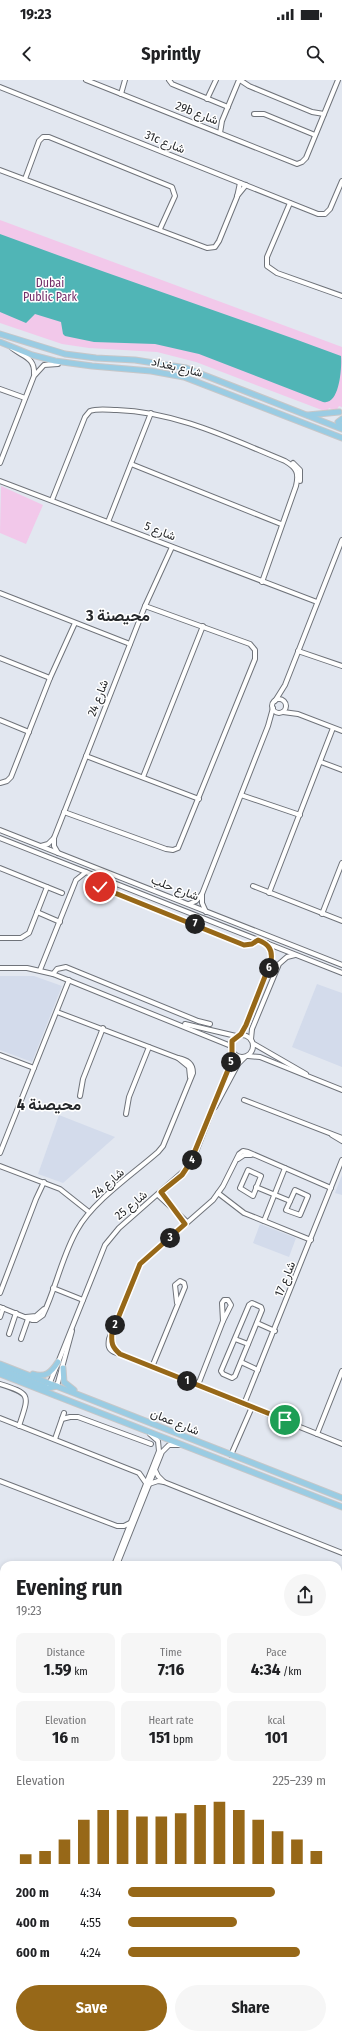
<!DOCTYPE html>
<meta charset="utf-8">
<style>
:root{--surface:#fff;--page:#f6f6f6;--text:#202124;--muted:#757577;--accent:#976818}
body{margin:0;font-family:"Fira Sans Condensed",Vazirmatn,sans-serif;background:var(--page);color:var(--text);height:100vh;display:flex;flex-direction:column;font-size:15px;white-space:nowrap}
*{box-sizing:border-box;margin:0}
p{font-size:13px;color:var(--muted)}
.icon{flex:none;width:22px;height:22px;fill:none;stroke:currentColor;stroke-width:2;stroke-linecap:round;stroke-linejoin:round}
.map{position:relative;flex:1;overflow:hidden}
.drawer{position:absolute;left:0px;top:1481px;width:342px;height:478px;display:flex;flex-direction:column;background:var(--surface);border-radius:12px 12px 0 0;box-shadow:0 2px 6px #0003}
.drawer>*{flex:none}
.pin{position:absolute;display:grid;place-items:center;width:34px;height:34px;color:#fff;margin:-17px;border:2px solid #fff;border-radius:50%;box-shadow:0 1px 4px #0007}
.km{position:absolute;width:20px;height:20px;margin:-10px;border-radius:50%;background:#222;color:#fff;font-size:11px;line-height:20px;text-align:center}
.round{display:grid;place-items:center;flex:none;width:42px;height:42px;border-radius:21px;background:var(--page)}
.head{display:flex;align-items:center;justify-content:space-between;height:68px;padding:0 16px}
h1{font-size:22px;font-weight:700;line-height:30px}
.metrics{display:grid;grid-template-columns:repeat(3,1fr);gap:6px;height:68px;padding:4px 16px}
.metrics div{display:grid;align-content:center;border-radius:8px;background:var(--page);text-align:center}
.metrics b{font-size:17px;font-weight:700}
.metrics small{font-size:11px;font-weight:400}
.metrics p{font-size:11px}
.chart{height:112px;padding:8px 16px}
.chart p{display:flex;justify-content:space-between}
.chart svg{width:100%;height:72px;margin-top:4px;stroke:var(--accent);stroke-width:6}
.button{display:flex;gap:8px;margin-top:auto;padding:8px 16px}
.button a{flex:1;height:46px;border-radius:24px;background:var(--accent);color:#fff;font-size:16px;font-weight:700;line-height:46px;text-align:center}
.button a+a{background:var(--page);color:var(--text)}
ul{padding:0 16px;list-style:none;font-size:13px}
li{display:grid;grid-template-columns:64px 48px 1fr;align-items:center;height:30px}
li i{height:10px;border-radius:5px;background:var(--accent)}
.status{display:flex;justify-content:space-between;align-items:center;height:28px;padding:0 20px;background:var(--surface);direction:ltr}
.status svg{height:11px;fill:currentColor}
header{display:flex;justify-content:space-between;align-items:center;height:52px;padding:0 16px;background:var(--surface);font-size:18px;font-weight:700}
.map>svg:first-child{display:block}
.built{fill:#d3dbeb}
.green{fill:#f2c8ea}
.water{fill:#50b5b6}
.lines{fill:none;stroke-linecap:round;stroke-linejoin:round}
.minor-casing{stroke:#6f737a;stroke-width:6}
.major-casing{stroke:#c7c7c8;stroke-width:7}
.highway-casing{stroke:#c7c7c8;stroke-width:8}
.minor{stroke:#fff;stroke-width:4}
.major{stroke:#9acce3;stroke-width:5}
.highway{stroke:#56aad1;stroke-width:6}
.route-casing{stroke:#fff;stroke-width:8}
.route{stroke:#976818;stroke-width:5}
.labels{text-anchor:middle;stroke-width:3;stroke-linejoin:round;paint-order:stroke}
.street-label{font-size:12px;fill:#26282b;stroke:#fff}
.park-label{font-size:12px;fill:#732f6a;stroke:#fff}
.district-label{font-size:16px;font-weight:bold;fill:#26282b;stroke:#fff}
</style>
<div class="status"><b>19:23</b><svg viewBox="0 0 49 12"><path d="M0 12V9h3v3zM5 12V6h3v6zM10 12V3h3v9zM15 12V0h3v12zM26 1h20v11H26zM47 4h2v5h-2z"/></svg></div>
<header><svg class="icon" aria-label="back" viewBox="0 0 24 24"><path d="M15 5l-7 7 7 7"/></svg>Sprintly<svg class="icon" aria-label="search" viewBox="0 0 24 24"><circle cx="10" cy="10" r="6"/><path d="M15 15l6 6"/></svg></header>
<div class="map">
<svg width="342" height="1959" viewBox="0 0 342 1959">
<rect width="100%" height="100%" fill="#e2e7f0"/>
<g class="built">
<path d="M 0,896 L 34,896 L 62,906 L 32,982 L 0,970 Z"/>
<path d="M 317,904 L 342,913 L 342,987 L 292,967 Z"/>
<path d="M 59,1035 L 115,1057 L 63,1103 L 38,1094 Z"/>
<path d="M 342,1095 L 342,1115 L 335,1113 Z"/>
<path d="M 260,1144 L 296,1158 L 289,1177 L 253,1163 Z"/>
<path d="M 0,1878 L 4,1879 L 4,1955 L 129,1955 L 131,1959 L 0,1959 Z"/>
<path d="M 338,1953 L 342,1954 L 342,1959 L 321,1959 L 323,1955 L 338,1955 Z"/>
<path d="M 235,1955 L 271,1955 L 278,1959 L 233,1959 Z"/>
</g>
<g class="green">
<path d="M 0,140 L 342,267 L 342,327 L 339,326 L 336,331 L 329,328 L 327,332 L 196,282 L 157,272 L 89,268 L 62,264 L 0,243 Z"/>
<path d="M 1,406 L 43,425 L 26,464 L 0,453 Z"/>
</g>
<path class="water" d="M 0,154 C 113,196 227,234 341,276 C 342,286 340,326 323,322 L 199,274 L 155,264 L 94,262 L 65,256 L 63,254 L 61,242 L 35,234 L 26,243 L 0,232 Z"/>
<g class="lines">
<defs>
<g id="minor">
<path d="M 86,0 L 297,84 L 302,82 L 306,78 L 338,0"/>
<path d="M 169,0 L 172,4 L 228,27"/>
<path d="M 240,0 L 249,6 L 312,32 L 324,34"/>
<path d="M 0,7 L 318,134 L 325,134 L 330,129 L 342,101"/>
<path d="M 121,14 L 125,0"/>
<path d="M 207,19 L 216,0"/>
<path d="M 254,34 L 264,34 L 315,55"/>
<path d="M 220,53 L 222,41 L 239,0"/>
<path d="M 0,90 L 207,168 L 215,167 L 219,161 L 237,117 L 240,103"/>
<path d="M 25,99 L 39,61 L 43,57 L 49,57 L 172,107 L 175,116 L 160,149"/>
<path d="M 237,116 L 246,105"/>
<path d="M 290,123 L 267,177 L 267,186 L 277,193 L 342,216"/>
<path d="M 12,268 C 23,277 35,277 34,294"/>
<path d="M 0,309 L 25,318"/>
<path d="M 0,383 L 34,296 L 44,285 L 58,284"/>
<path d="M 293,383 L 300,390 L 300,401"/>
<path d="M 131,384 L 281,444"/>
<path d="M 0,401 L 317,522"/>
<path d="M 52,420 L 85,337 L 90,331 C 98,328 109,330 117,330 C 177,332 231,359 285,381 C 297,388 299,393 296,406 L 262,502"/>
<path d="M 108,442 L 151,333"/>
<path d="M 0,513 L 130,564"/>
<path d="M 298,571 L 342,586"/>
<path d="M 0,578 L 50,598"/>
<circle cx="279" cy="626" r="7"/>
<path d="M 275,621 L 285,605 L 342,460"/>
<path d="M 283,632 L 298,634 L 342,651"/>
<path d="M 0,640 L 29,652"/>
<path d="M 86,676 L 199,719"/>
<path d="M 321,682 L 342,690"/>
<path d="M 143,697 L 203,546"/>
<path d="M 0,703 L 7,701 L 11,697 L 50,598 L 75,543"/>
<path d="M 241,715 L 300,735"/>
<path d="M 64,732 L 166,769 L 173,770 L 178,768 L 255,579 L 255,570 L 250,564 L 145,526"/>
<path d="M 0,750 L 342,885"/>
<path d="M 0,758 L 342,893"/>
<path d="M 54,758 L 54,766 L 58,773"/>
<path d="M 41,766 L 48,764 L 54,758 L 145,526 L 172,467"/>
<path d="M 0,788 L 62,813"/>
<path d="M 92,795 L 96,803 L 100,807 L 244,865 L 252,864 L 258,860"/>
<path d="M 253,806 L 342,841"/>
<path d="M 269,813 L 333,648"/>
<path d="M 189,824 L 196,821 L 202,814"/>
<path d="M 37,832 L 60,842"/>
<path d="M 206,832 L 202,823 L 202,814 L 268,646 L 273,628"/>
<path d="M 322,834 L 342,783"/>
<path d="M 0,858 L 21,858 L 29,853 L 47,807"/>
<path d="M 0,888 L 27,888 L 53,894 L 231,966"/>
<path d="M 40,890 L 76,800 L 86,792"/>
<path d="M 53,894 L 57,889 L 66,887 L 198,941 L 210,944"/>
<path d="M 57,932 L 178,978 L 189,987 L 190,997"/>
<path d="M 185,944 L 236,956"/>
<path d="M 241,954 L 246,945 L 271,881 L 271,872 L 267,863"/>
<circle cx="242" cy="966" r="11"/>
<path d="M 251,959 L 252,949 L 279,884 L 287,877 L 295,875"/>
<path d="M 254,964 L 306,994"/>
<path d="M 0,975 L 34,988"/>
<path d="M 248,976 L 260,977 L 342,1010"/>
<path d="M 80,1016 L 83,999 L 103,948"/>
<path d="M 244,1020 L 342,1058"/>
<path d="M 215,1027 L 238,984 L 245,977"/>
<path d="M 126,1034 L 129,1017 L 149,967"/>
<path d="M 332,1055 L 342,1061"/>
<path d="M 0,1073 L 69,900"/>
<path d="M 238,1079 L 244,1075 L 251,1075"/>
<path d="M 0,1086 L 60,1109 L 89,1132"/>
<path d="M 248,1090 L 261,1096 L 253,1116 L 240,1108 Z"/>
<path d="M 256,1107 L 290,1121"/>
<path d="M 331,1108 L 248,1072 L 243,1071 L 239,1074 L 223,1106 L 213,1120 L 140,1184 L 109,1259 C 108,1265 108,1269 114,1272 L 342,1364"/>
<path d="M 295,1110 L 308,1116 L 300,1135 L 286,1130 Z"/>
<path d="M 218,1113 L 244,1133 L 311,1160"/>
<path d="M 158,1115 L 187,1142"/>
<path d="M 264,1141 L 285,1088"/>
<path d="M 53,1208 L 83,1220"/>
<path d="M 0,1213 L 36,1119 L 44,1102"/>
<path d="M 224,1220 L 228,1220 L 231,1225 L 223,1241 L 222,1223 Z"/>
<path d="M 252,1223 L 261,1227 L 262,1230 L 235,1296 L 232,1298 L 223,1294 L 221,1291 L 249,1225 Z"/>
<path d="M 0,1227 L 32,1240 L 36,1240 L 43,1235 C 56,1208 62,1176 77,1150 C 93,1121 133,1094 158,1072 L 163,1066 L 193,993 C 193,983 187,980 178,978"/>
<path d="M 0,1237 L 3,1228"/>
<path d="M 26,1237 L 36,1236 L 44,1229"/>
<path d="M 257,1243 L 275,1251"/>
<path d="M 9,1254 L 16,1233"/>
<path d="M 112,1255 L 112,1264 L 117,1272"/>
<path d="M 21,1259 L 28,1239"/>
<path d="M 235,1259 L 248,1264"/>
<path d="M 241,1282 L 258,1290"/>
<path d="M 152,1287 L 185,1207 L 184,1203 L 180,1201 L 175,1205 L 177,1223"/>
<path d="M 0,1304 C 32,1314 29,1315 19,1346"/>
<path d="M 49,1305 L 105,1165 L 119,1148 L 186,1089 L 194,1077 L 230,985 L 232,972"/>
<path d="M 198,1305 L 223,1241"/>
<path d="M 57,1306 L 72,1251"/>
<path d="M 244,1324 L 342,1080"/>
<path d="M 0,1338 L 139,1393 L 146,1403"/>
<path d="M 62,1339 L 70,1337 L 78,1337 L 151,1364"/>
<path d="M 317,1354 L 342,1291"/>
<path d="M 55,1359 L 64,1333"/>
<path d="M 231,1375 L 252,1327"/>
<path d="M 155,1390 L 158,1396 L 164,1402"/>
<path d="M 0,1401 L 117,1446 L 124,1446 L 130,1443"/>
<path d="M 149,1404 L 158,1401 L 164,1402 L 342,1473"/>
<path d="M 114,1485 L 159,1371 L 158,1361 L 150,1354"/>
<path d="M 117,1485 L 162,1372 L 169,1365 L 179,1365"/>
<path d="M 338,1558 L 342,1548"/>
<path d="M 338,1683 L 342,1677"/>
<path d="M 0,1690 L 4,1691"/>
<path d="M 338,1730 L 342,1730"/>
<path d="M 338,1747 L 338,1756"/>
<path d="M 0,1748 L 4,1750"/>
<path d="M 0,1757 L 1,1760 L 0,1768"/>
<path d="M 0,1795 L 4,1796"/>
<path d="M 0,1929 L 4,1929"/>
<path d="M 108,1955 L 111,1959"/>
</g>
<g id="major">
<path d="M 0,254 L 65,274 L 96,278 L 135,280 L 186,288 L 342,349"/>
<path d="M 0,262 L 32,275 L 55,281 L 92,286 L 151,291 L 184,297 L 342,358"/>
<path d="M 308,335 L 339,332"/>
<path d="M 342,339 L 338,342 L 342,348"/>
<path d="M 0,1284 L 342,1418"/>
<path d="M 63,1288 L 64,1302 L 74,1310"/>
<path d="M 0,1289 L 48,1308 L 57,1306"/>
<path d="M 0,1294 L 342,1427"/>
<path d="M 33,1294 C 45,1298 51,1293 58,1282"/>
<path d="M 338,1765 L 342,1759"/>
<path d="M 338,1784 L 342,1778"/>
<path d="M 213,1959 L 215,1955"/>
<path d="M 223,1959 L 226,1955"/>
</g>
<g id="highway">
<path d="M 0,1857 L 4,1857"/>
<path d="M 0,1863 L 4,1864"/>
<path d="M 338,1920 L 342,1921"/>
<path d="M 338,1926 L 342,1927"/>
<path d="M 338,1935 L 342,1935"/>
</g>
</defs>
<use href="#minor" class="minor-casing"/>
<use href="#major" class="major-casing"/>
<use href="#highway" class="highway-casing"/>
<use href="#minor" class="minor"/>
<use href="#major" class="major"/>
<use href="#highway" class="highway"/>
</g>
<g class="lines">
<defs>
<path id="route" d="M 100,807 L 244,865 L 252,864 L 258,860 C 268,864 273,869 271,881 L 246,945 L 241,954 L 232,961 L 232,976 L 230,985 L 190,1083 L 182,1095 L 161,1112 L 185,1144 L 140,1184 L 112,1253 C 111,1263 112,1267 120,1274 L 285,1340"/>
</defs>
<use href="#route" class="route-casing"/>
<use href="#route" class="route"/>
</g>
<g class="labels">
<g class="street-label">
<text transform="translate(197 33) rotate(21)" y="4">29b شارع</text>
<text transform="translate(165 62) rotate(22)" y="4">31c شارع</text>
<text transform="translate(177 287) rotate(13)" y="4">شارع بغداد</text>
<text transform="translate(160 451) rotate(21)" y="4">شارع 5</text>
<text transform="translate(98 618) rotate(-69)" y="4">شارع 24</text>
<text transform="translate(175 808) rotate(21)" y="4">شارع حلب</text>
<text transform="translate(108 1103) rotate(-41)" y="4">شارع 24</text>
<text transform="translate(131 1125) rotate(-40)" y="4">شارع 25</text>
<text transform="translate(285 1199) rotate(-68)" y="4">شارع 17</text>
<text transform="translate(175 1342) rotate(22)" y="4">شارع عمان</text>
</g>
<g class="park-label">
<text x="50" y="207">Dubai<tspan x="50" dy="14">Public Park</tspan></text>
</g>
<g class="district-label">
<text x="118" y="541">محيصنة 3</text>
<text x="49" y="1030">محيصنة 4</text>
</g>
</g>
</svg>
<div class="pin" style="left:285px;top:1340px;background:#1e9e55"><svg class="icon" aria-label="arrive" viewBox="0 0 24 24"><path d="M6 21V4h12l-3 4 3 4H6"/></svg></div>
<div class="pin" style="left:100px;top:807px;background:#d93025"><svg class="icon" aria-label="check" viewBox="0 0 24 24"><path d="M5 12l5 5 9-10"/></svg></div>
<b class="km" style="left:187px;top:1301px">1</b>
<b class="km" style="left:115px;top:1245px">2</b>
<b class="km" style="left:170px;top:1158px">3</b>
<b class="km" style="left:192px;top:1080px">4</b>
<b class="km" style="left:231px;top:982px">5</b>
<b class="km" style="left:269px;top:888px">6</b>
<b class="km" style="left:195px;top:844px">7</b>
<section class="drawer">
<div class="head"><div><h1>Evening run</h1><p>19:23</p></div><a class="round"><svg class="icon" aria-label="share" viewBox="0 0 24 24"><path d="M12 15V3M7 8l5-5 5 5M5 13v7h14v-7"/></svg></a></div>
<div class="metrics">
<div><p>Distance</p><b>1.59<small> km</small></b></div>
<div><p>Time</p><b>7:16</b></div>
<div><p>Pace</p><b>4:34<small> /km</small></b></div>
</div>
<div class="metrics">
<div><p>Elevation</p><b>16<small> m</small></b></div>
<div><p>Heart rate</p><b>151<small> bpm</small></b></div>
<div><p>kcal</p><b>101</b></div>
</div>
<div class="chart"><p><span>Elevation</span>225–239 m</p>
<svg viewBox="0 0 160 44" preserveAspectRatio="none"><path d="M5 44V38M15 44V36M25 44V29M35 44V17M45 44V11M55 44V11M65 44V15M75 44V15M85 44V13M95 44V8M105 44V6M115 44V11M125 44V17M135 44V24M145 44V29M155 44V36"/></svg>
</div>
<ul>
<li><b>200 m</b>4:34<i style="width:74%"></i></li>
<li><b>400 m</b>4:55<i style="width:55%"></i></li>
<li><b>600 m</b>4:24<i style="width:87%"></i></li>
</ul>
<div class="button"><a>Save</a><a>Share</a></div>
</section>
</div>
